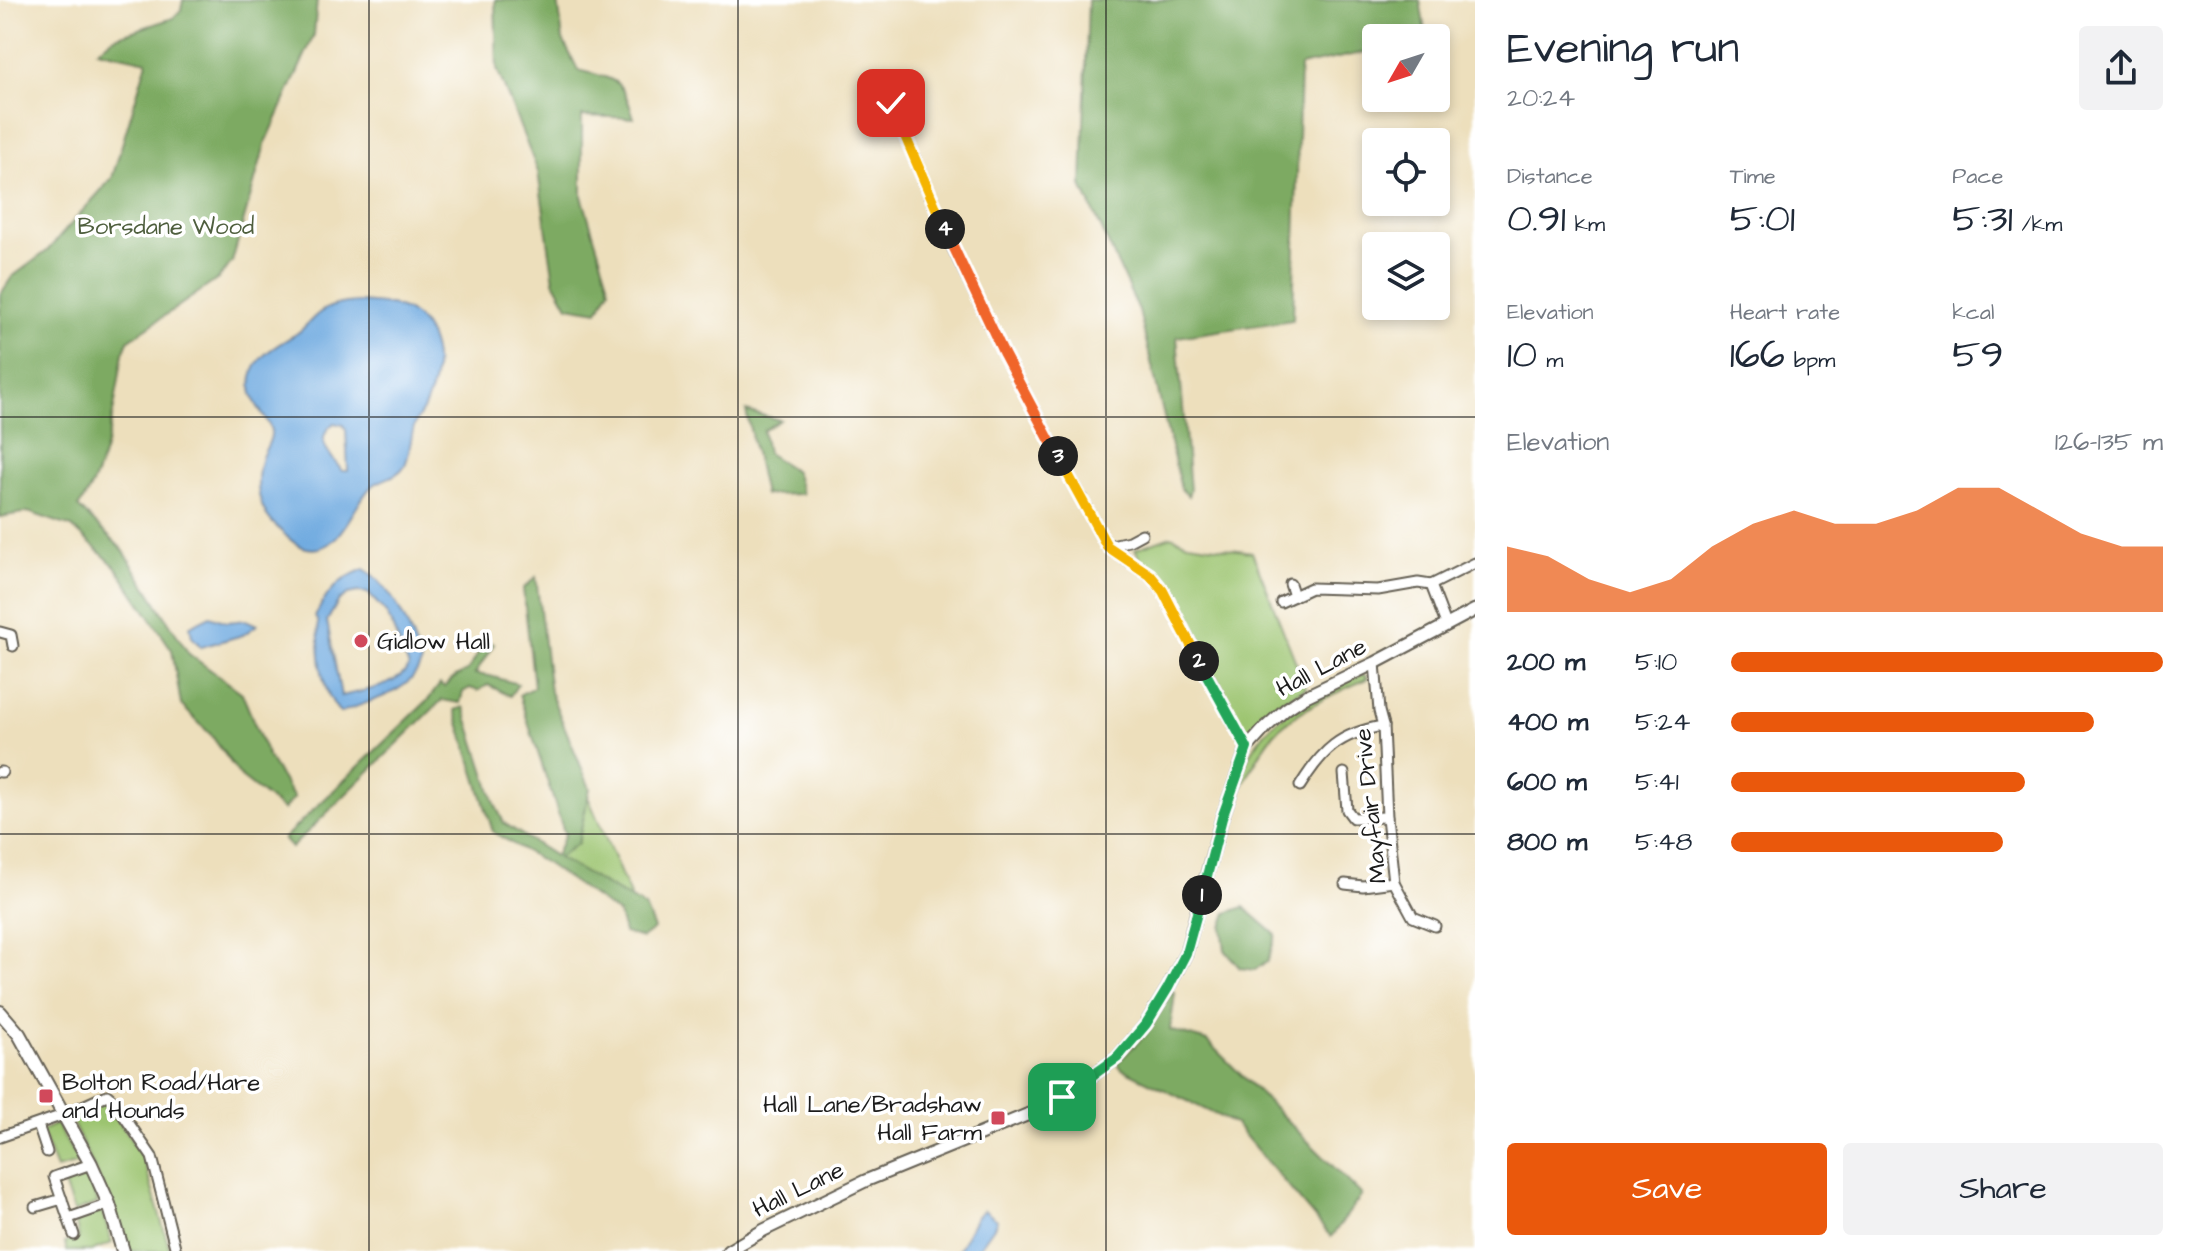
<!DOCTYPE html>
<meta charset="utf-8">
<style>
:root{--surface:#fff;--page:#f2f2f3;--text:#1f2937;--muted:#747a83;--accent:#ea580c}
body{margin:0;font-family:"Architects Daughter",sans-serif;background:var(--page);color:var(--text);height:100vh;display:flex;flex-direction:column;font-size:30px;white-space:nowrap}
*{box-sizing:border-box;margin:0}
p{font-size:26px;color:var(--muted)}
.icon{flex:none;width:44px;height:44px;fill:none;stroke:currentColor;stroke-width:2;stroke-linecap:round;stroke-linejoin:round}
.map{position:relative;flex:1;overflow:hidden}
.panel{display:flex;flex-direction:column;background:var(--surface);width:720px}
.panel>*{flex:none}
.needle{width:52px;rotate:231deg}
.tools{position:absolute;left:1362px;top:24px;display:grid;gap:16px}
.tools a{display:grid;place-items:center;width:88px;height:88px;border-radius:8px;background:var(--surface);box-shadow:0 4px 12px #0003;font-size:40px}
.pin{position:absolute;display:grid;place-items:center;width:68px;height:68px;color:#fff;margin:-34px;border-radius:16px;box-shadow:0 4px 12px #0006}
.km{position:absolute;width:40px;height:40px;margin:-20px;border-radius:50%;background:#222;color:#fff;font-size:22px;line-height:40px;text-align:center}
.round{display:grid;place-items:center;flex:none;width:84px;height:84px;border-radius:8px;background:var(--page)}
.overview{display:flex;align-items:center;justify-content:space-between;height:136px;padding:0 32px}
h1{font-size:44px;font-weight:600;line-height:60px}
.stats{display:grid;grid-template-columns:repeat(3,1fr);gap:12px;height:136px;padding:8px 32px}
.stats div{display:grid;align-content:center}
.stats b{font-size:40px;font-weight:600}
.stats small{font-size:22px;font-weight:400}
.stats p{font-size:22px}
.chart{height:224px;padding:16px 32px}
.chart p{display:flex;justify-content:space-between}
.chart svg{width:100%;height:144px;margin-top:8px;fill:var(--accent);opacity:.7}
.primary-button{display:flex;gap:16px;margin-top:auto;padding:16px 32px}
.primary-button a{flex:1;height:92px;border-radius:8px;background:var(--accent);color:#fff;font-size:32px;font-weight:600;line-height:92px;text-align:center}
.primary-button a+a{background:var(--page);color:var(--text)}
ul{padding:0 32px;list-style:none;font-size:26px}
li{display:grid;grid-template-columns:128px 96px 1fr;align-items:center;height:60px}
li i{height:20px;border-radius:10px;background:var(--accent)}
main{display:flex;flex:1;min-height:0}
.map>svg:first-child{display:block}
.green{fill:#9cc470;stroke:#5c7046;stroke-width:2}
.forest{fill:#7daa62;stroke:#4c633f;stroke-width:2}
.water{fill:#70aae0;stroke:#46637e;stroke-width:2;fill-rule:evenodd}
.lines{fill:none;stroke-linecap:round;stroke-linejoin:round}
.minor-casing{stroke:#656054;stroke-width:13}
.tertiary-casing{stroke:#656054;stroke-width:15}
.secondary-casing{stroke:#656054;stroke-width:16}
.minor{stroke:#fff;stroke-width:9}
.tertiary{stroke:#fff;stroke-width:11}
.secondary{stroke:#fff;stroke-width:12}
.split-1-casing{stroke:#fff;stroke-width:16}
.split-2-casing{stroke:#fff;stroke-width:16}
.split-3-casing{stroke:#fff;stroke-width:16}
.split-4-casing{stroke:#fff;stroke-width:16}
.split-5-casing{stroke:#fff;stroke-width:16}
.split-1{stroke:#22a559;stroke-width:10}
.split-2{stroke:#22a559;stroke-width:10}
.split-3{stroke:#f5b400;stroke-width:10}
.split-4{stroke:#f0652b;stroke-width:10}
.split-5{stroke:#f5b400;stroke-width:10}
.grid{fill:none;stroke:#1c1c1c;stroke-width:2;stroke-opacity:0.55}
.poi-dot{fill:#d1495b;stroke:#fff;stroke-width:3}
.labels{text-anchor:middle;stroke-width:7;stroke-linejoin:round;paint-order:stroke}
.park-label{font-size:24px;fill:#4f5f3e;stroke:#fff}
.poi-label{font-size:24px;fill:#1c1c1c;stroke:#fff;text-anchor:start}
.street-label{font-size:24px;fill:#1c1c1c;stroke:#fff}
</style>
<main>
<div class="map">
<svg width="1475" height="1251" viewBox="0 0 1475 1251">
<rect width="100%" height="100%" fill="#fff"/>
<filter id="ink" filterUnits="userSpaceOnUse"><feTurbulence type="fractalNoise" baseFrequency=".0125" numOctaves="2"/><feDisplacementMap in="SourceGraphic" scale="16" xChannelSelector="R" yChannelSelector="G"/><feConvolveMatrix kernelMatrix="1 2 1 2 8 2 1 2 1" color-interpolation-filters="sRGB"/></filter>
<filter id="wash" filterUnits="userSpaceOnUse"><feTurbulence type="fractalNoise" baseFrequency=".006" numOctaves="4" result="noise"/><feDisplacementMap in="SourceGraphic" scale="32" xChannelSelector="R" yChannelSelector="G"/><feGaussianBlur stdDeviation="1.8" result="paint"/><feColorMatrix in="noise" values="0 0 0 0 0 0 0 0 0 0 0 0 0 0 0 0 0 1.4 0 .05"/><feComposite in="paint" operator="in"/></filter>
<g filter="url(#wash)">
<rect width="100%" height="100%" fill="#eddfbc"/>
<g class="green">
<path d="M 1171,536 L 1188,543 L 1252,552 L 1306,688 L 1279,702 L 1247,738 L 1165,589 L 1145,566 L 1135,549 Z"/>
<path d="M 1363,674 L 1368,678 C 1337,693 1301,707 1276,732 C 1262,747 1253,767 1243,785 L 1237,783 C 1242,771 1247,759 1254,748 C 1277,709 1324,693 1363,674 Z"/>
<path d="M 588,797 L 632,900 L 552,859 L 578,843 Z"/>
<path d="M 102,1102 L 107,1103 L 143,1158 L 170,1251 L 130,1251 L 118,1218 L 71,1120 L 97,1103 Z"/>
<path d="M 56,1124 L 79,1163 L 56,1169 L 41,1131 Z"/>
<path d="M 85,1168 L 98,1203 L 74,1212 L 61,1177 Z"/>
<path d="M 102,1211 L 112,1243 L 91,1251 L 67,1251 L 65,1243 L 79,1237 L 75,1220 Z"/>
</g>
<g class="forest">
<path d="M 183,0 L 317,0 L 314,35 L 265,145 L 232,262 L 218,279 L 128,341 L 123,353 C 116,397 107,473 78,507 L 123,550 L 189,654 L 242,693 L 268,757 L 294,798 L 283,810 L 241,777 L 211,735 L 181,705 L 172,650 L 115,566 L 72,527 L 28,512 L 0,517 L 0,295 L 12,277 L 47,251 L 112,178 L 147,61 L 97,50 L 115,37 L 173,18 L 181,10 Z"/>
<path d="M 495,0 L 558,0 L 563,40 L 578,70 C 617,80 621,77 634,118 L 582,116 L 582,196 L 610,289 L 598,311 L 568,306 L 554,281 L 538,172 L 497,69 Z"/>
<path d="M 1088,0 L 1420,0 L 1426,38 L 1376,38 L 1376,50 L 1300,66 L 1293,320 L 1177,337 L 1190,490 L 1188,496 L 1181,489 L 1139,311 L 1082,186 Z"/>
<path d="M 746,411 L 780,420 L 763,431 L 767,453 L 795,471 L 802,494 L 764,495 Z"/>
<path d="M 536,577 L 550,692 L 590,788 L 578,843 L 558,858 L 645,907 L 654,929 L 642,938 L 624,933 L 619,914 L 547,864 L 493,832 L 455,710 L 464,707 L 495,804 L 504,823 L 555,856 L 565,835 L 519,695 L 534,687 L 523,589 Z"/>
<path d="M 486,641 L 494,644 L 475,674 L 490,676 L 518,684 L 510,696 L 488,685 L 478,691 L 470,688 L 463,692 L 460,703 L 442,700 L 291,848 L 283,839 L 428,700 L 440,684 L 444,687 L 454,678 L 468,670 Z"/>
<path d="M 1244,907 L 1276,935 L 1268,960 L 1255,970 L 1240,968 L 1225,950 L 1222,927 L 1227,913 Z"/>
<path d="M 1172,990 L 1175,993 L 1170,1030 L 1207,1041 L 1362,1195 L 1331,1237 L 1235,1124 L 1122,1069 L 1117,1063 L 1147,1033 Z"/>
</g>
<g class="water">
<path d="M 359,302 C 373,303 388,303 401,308 C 429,318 439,351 434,379 C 432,388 428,399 424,408 C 422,413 417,418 415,424 C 410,437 411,452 405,465 C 397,479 380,478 370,488 C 352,507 338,559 303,547 C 294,545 285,535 279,529 C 257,511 254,483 262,457 C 265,449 271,442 271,434 C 273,422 250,405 251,385 C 252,356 275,347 296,334 C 305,328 311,319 319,313 C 331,304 344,303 359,302 ZM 334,423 L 343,425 L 346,430 L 348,471 L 342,471 C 331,455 312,440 334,423 Z"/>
<path d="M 364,569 C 393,587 413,632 421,664 C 409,695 366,701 340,713 C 318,687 320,654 318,622 L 315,617 C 326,592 339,579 364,569 ZM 358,592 L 368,593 L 387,614 L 409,667 C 395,688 364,690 341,696 L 327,621 L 339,600 L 348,594 Z"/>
<path d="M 210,616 L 227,622 L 246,620 L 257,625 L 243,635 L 201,647 L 192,637 L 190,626 Z"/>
<path d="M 984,1210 L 997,1220 L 994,1227 L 977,1251 L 958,1251 L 976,1217 Z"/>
</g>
</g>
<g filter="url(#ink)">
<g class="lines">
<defs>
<g id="minor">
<path d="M 886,91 L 953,249 L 1004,354 L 1107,546 L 1150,575 L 1163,591 L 1247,748"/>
<path d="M 1107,546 L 1129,541 L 1142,534"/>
<path d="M 1290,584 L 1294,596"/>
<path d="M 1431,585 L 1446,624"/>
<path d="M 1281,602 L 1311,588 L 1378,590 L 1418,583 L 1431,585 L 1475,563"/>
<path d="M 0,632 L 11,635 L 13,646"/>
<path d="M 1375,663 L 1379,711 L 1383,726 L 1387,817 L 1394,882 L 1413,917 L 1435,926"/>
<path d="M 0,772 L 2,772"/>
<path d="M 1344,773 L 1347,810 L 1353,818 L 1387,817"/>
<path d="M 1300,786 C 1322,750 1340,733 1383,726"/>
<path d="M 1345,884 L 1363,886 L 1394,882"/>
<path d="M 38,1125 L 47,1152"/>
<path d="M 0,1137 L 63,1115 L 107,1095 L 113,1100 L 152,1157 L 176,1251"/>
<path d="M 35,1207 L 62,1199"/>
<path d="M 69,1218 L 109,1204"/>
<path d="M 74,1235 L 54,1177 L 91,1164"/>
</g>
<path id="tertiary" d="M 728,1251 L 764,1230 L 865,1181 L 1034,1112 L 1062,1097 L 1117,1058 L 1146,1024 L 1168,988 L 1186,953 L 1222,818 L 1247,748 L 1266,727 L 1286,709 L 1304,697 L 1375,663 L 1475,610"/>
<path id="secondary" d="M 0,1012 L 19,1034 L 91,1164 L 109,1204 L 123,1251"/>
</defs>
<use href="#minor" class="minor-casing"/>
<use href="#tertiary" class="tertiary-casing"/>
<use href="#secondary" class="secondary-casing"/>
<use href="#minor" class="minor"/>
<use href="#tertiary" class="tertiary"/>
<use href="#secondary" class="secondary"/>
</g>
</g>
<g class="lines" filter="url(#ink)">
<defs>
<path id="split-1" d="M 1062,1097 L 1117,1058 L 1146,1024 L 1168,988 L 1186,953 L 1202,895"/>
<path id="split-2" d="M 1199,661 L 1247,748 L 1222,818 L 1202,895"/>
<path id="split-3" d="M 1058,456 L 1107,546 L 1150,575 L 1163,591 L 1199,661"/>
<path id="split-4" d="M 945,229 L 1004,354 L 1058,456"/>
<path id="split-5" d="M 891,103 L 945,229"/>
</defs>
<use href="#split-1" class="split-1-casing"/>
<use href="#split-2" class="split-2-casing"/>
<use href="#split-3" class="split-3-casing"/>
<use href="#split-4" class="split-4-casing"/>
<use href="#split-5" class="split-5-casing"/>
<use href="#split-1" class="split-1"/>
<use href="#split-2" class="split-2"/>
<use href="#split-3" class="split-3"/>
<use href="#split-4" class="split-4"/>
<use href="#split-5" class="split-5"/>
</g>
<path class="grid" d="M 369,0 L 369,1251M 738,0 L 738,1251M 1106,0 L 1106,1251M 0,417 L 1475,417M 0,834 L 1475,834"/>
<g class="poi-dot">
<circle cx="361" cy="641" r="8"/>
<rect x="38" y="1088" width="16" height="16" rx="4"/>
<rect x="990" y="1110" width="16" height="16" rx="4"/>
</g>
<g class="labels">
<g class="park-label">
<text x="166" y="234">Borsdane Wood</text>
</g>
<g class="poi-label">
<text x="377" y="649">Gidlow Hall</text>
<text x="62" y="1090">Bolton Road/Hare<tspan x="62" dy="28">and Hounds</tspan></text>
<text x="982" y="1112" text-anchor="end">Hall Lane/Bradshaw<tspan x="982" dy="28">Hall Farm</tspan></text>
</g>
<g class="street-label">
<text transform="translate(1321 667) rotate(-28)" y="8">Hall Lane</text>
<text transform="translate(1370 806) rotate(-96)" y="8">Mayfair Drive</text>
<text transform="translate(798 1189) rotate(-26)" y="8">Hall Lane</text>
</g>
</g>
</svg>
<div class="tools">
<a><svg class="needle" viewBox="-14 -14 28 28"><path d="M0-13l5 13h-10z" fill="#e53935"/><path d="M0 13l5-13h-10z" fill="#747a83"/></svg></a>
<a><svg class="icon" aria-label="locate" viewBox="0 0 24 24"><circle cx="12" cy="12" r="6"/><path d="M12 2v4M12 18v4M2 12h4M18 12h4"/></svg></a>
<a><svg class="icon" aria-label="layers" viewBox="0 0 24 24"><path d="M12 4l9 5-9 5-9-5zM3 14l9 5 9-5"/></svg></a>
</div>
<div class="pin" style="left:1062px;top:1097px;background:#1e9e55"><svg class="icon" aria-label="arrive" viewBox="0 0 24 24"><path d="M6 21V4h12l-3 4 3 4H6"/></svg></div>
<div class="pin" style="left:891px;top:103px;background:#d93025"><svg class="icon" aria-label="check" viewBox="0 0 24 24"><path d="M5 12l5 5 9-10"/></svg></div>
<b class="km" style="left:1202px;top:895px">1</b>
<b class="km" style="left:1199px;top:661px">2</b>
<b class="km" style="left:1058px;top:456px">3</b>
<b class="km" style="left:945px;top:229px">4</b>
</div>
<section class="panel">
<div class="overview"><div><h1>Evening run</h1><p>20:24</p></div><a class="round"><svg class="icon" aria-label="share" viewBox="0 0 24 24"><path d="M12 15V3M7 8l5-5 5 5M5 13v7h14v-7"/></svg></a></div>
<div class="stats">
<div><p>Distance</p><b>0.91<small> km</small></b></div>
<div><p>Time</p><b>5:01</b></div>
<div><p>Pace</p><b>5:31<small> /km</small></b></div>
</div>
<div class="stats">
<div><p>Elevation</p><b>10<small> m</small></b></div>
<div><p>Heart rate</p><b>166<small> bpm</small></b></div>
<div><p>kcal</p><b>59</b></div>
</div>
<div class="chart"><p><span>Elevation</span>126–135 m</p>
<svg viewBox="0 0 160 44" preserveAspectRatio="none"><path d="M0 44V24L10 27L20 34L30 38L40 34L50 24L60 17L70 13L80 17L90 17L100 13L110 6L120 6L130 13L140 20L150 24L160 24V44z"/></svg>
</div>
<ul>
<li><b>200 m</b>5:10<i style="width:100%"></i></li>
<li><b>400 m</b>5:24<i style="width:84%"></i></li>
<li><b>600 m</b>5:41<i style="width:68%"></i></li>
<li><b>800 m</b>5:48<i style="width:63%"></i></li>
</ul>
<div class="primary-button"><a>Save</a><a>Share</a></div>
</section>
</main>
